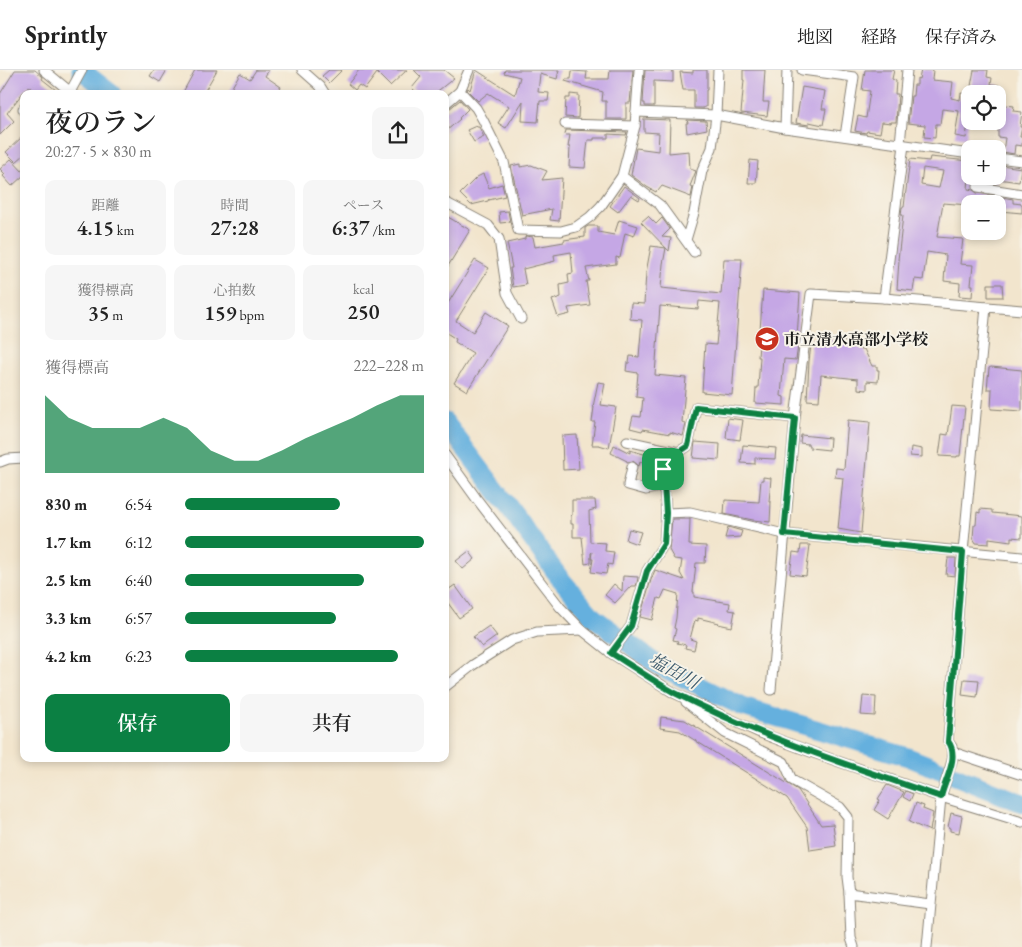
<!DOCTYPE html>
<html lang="ja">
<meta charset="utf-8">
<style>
:root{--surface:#fff;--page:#f6f6f6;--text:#222;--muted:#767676;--line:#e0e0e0;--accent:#0b8043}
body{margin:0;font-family:"EB Garamond","Noto Serif JP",serif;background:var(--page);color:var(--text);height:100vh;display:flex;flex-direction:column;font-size:19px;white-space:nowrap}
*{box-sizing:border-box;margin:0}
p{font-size:16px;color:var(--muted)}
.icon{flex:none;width:28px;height:28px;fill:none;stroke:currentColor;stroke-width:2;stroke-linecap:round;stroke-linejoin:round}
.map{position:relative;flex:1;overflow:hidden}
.details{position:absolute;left:20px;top:20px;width:429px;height:672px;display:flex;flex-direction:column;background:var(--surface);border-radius:10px;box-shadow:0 2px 8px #0003}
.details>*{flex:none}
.buttons{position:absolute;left:961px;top:15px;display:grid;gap:10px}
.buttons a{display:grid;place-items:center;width:45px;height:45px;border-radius:10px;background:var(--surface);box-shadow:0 2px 8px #0003;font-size:25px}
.pin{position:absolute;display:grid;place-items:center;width:42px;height:42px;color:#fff;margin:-21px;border-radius:10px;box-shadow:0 2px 8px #0006}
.round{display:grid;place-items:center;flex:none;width:52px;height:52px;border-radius:10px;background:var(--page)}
.headline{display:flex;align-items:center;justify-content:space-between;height:85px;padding:0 25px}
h1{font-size:28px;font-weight:600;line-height:38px}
.figures{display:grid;grid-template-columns:repeat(3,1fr);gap:8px;height:85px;padding:5px 25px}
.figures div{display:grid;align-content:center;border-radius:10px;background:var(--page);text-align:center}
.figures b{font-size:21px;font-weight:600}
.figures small{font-size:14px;font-weight:400}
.figures p{font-size:14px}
.chart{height:140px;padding:10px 25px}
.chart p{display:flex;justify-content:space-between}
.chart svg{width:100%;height:90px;margin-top:5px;fill:var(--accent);opacity:.7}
.cta{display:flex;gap:10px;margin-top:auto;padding:10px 25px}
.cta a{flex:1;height:58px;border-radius:10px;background:var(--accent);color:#fff;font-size:20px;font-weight:600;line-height:58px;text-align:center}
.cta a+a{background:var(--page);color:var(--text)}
ul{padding:0 25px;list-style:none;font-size:16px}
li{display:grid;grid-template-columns:80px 60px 1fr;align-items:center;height:38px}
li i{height:12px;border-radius:6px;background:var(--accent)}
header{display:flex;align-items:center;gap:30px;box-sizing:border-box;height:70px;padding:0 25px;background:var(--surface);border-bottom:1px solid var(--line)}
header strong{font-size:24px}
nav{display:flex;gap:28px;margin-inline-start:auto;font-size:18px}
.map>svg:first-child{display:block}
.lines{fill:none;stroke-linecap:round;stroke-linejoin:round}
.river{stroke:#65b0de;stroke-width:19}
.building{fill:#c5a7e5;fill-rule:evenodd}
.minor-casing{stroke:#878074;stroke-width:11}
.minor{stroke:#fff;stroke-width:9}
.route-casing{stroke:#fff;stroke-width:10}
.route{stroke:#0b8043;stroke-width:6}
.labels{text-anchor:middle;stroke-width:4;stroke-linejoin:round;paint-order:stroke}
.poi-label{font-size:16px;font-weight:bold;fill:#1c1c1c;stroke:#f7f3e8;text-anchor:start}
.water-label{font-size:18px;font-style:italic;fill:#39576a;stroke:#f7f3e8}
</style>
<header>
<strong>Sprintly</strong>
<nav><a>地図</a><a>経路</a><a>保存済み</a></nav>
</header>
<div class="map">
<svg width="1022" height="877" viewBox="0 0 1022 877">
<rect width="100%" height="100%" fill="#f7f3e8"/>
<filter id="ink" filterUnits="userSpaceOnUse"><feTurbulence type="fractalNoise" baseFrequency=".02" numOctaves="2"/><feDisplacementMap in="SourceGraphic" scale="10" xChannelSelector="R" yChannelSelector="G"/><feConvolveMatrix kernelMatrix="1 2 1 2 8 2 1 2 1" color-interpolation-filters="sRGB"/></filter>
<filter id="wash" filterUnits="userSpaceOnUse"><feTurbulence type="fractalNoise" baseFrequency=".0096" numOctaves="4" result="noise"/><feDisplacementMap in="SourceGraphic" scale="20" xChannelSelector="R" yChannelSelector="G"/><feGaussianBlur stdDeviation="1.12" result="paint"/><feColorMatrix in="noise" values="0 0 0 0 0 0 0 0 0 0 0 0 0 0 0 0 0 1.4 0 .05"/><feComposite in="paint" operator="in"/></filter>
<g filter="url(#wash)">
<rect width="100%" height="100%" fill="#f2e5cd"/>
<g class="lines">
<g class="river">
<path d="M 81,0 L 112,24"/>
<path d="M 445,352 L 508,436 L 559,507 L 593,547 L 659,596 L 743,637 L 908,687 L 1022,733"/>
</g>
</g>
<g id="blocks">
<g class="building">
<path d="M 15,0 L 35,0 L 43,7 L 42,9 L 61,24 L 39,24 L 28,16 L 7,43 L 14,51 L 0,65 L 0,24 Z"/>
<path d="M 154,0 L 167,0 L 160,12 L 150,6 Z"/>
<path d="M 195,0 L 217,0 L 203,24 L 182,24 Z"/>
<path d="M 256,0 L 269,0 L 265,6 L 281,17 L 277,24 L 228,24 L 240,3 L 250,9 Z"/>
<path d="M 329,0 L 342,0 L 329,13 L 322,6 Z"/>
<path d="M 359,0 L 407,0 L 390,16 L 377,3 L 365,19 L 359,15 L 355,20 L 348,14 Z"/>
<path d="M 414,0 L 444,0 L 454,8 L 434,24 L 418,24 L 412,18 L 421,7 Z"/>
<path d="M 476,0 L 515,25 L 520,7 L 504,3 L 505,0 L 559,0 L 557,9 L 540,4 L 538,22 L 549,23 L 548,31 L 540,31 L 538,52 L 522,51 L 523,31 L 506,58 L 498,53 L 509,36 L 488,23 L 478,31 L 467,20 L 468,18 L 470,20 Z"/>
<path d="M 610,0 L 633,0 L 630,33 L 626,33 L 626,49 L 606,49 L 606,31 L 602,31 L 603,22 L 565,11 L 566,9 L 571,9 L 572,1 L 587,2 L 586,9 L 609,9 Z"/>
<path d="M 645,0 L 673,1 L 673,12 L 654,11 L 654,36 L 645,36 L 645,33 L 643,33 Z"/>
<path d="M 693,0 L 707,0 L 707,20 L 706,20 L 706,37 L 704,37 L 704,38 L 694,38 L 694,20 L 683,20 L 680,2 L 693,3 Z"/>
<path d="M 743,0 L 765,0 L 763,32 L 769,32 L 767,46 L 741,43 L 744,10 L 743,10 Z"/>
<path d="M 865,0 L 894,0 L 892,9 L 896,11 L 895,24 L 898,24 L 896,52 L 891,52 L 891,53 L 882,52 L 880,63 L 867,61 L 866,63 L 855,61 L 858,46 L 866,48 L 870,21 L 862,20 Z"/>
<path d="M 921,0 L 933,0 L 932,10 L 953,12 L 951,28 L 960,30 L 961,23 L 969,24 L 966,44 L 969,44 L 966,68 L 955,66 L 959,41 L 942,39 L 940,54 L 936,54 L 935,68 L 924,67 L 925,55 L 908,53 L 911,26 L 913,26 L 914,15 L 917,15 L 917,8 L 919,9 Z"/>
<path d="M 974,0 L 988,0 L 987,7 L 992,8 L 991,14 L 999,15 L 998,24 L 972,24 L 972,16 L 971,16 Z"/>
<path d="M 802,17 L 825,21 L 822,39 L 826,39 L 823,55 L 809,52 L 809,55 L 796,53 Z"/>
<path d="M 570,24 L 579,25 L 578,48 L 565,47 L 566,28 L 570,28 Z"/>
<path d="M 460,30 L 468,39 L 459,48 L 460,49 L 445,62 L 445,40 L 449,39 Z"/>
<path d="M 998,34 L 1014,36 L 1013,41 L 1022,42 L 1020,57 L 1022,57 L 1020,67 L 1022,67 L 1022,76 L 1015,75 L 1014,84 L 1003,82 L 1005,68 L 998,67 Z"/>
<path d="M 644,49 L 670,50 L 669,83 L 689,81 L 690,99 L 696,101 L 690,116 L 693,117 L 691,127 L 662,116 L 658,121 L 657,120 L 656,122 L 647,117 L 631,105 L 636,78 L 658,81 L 659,63 L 644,62 Z"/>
<path d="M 687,50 L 706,51 L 707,59 L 687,63 L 686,53 L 688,53 Z"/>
<path d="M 476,56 L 477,57 L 479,57 L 484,67 L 474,72 L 467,60 Z"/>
<path d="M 566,60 L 627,62 L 626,65 L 608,64 L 608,68 L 594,68 L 594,70 L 588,70 L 585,98 L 569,97 L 570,77 L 568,77 L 570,65 L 565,65 Z"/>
<path d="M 24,65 L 24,85 L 16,92 L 6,82 Z"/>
<path d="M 930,87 L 969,91 L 968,96 L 970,96 L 968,119 L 973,120 L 977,123 L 1013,129 L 1013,133 L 1022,134 L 1022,143 L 1000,141 L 1001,134 L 969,134 L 969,135 L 943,133 L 937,167 L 963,169 L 960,194 L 973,195 L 971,215 L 973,215 L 972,227 L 959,226 L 960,213 L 944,211 L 946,185 L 927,182 L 923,210 L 915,209 L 913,221 L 897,219 L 899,190 L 898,190 L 903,145 L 901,145 L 902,137 L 904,137 L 905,128 L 910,89 L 929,91 ZM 923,98 L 943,101 L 939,118 L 921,115 Z"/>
<path d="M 11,89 L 24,103 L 24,105 L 12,116 L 3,106 L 5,104 L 0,99 Z"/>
<path d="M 750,90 L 758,91 L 756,113 L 748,113 Z"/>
<path d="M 520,94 L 520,97 L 531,95 L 547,101 L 542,110 L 562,108 L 559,151 L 550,150 L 552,139 L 522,145 L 511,96 Z"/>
<path d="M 998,95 L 1001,96 L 1001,95 L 1021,98 L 1019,112 L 998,109 Z"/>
<path d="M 483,104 L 489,118 L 502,114 L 505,126 L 489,130 L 489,129 L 488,131 L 471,135 L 460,124 L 477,107 Z"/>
<path d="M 988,106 L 997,106 L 996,114 L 987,112 Z"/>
<path d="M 624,116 L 640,128 L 639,130 L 631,125 L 618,142 L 610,136 Z"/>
<path d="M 508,141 L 510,152 L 500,153 L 499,142 Z"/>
<path d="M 648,146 L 656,154 L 662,148 L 670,159 L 662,167 L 671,168 L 669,181 L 641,152 Z"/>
<path d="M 448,147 L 470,160 L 445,201 L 445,152 Z"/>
<path d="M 619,150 L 638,156 L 634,166 L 625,163 L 620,188 L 616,187 L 616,194 L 586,198 L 589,211 L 586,211 L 590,235 L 568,238 L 570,244 L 558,247 L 552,230 L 561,227 L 560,215 L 569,213 L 568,204 L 573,203 L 571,182 L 554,185 L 555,191 L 523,199 L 526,215 L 513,217 L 510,198 L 512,198 L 507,173 L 525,169 L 525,167 L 526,166 L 533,167 L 535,177 L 564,172 L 564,170 L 585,167 L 585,158 L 588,156 L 598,156 L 598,162 L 614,165 Z"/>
<path d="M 651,176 L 666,178 L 663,194 L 661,218 L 721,224 L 724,189 L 742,189 L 732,325 L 702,322 L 705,274 L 716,275 L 720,233 L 699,231 L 698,239 L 660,236 L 655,305 L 686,308 L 682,352 L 686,354 L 683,366 L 670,362 L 670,364 L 643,359 L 642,361 L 630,358 L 633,346 L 641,347 L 643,328 L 636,327 L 638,303 L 626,301 L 627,293 L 629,293 L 630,286 L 639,287 L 642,250 L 630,249 L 631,233 L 644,234 L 646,203 Z"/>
<path d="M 475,190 L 489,198 L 456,251 L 473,262 L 486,242 L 508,256 L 467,321 L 454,313 L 473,283 L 455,272 L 456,269 L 445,262 L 445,238 Z"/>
<path d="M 988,214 L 1002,214 L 1003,227 L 988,227 Z"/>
<path d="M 763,220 L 800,223 L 797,267 L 799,267 L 796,290 L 784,289 L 781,326 L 784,327 L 784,335 L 755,333 L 756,318 L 758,318 L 760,287 L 758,287 Z"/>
<path d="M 812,268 L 860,273 L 860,279 L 864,279 L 872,296 L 877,296 L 877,300 L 879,300 L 878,312 L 867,311 L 867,320 L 858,319 L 858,309 L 821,305 L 819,331 L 807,330 L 809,291 Z"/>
<path d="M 991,297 L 1022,300 L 1022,341 L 991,339 L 992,319 L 987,319 L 989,298 Z"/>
<path d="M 598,312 L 605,313 L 601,335 L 616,337 L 609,378 L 599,375 L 592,375 L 595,352 L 592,352 L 594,337 L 593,337 Z"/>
<path d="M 952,336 L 965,337 L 960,386 L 957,386 L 957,387 L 939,386 L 942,364 L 948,365 Z"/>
<path d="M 728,348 L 743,350 L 740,370 L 726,368 Z"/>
<path d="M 848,350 L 870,352 L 861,463 L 838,459 L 843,408 L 835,407 L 836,398 L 844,399 Z"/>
<path d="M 577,365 L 579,399 L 563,400 L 562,366 Z"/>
<path d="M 801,365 L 830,368 L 829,380 L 810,378 L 810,376 L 808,376 L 808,374 L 800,373 Z"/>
<path d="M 695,372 L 720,374 L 719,390 L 693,388 Z"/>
<path d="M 614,375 L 630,383 L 630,380 L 647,385 L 648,382 L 660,384 L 657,396 L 640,392 L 639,396 L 633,391 L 627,392 L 627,391 L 611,383 Z"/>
<path d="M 743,375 L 776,378 L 775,389 L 755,388 L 755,394 L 741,393 Z"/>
<path d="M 911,377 L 922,379 L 922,387 L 910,386 Z"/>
<path d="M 763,407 L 771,408 L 769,432 L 771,432 L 770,452 L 753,450 L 724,444 L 725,430 L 759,432 L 761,410 L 763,410 Z"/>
<path d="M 572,430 L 595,430 L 596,439 L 589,441 L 590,472 L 606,473 L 605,481 L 614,482 L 612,495 L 608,494 L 606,504 L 591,502 L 593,489 L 591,489 L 592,482 L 591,483 L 591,493 L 585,494 L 582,467 L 573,467 L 573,454 L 571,454 L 571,446 L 572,445 Z"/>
<path d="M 980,439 L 992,440 L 992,443 L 1022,446 L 1022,468 L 1011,467 L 1011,471 L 989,468 L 989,474 L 976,473 L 973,468 L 974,455 L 976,455 L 977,442 L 980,443 Z"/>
<path d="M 672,449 L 690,449 L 689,475 L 706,476 L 705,493 L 696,493 L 693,522 L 694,522 L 694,527 L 730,533 L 729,540 L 735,541 L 732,557 L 718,554 L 719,553 L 698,548 L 698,551 L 695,550 L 690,569 L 696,571 L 694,580 L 685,578 L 686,575 L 677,573 L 678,571 L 673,570 L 676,559 L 674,558 L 676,548 L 678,524 L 665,520 L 661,529 L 658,528 L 652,550 L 640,547 L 651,510 L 655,500 L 684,510 L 680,503 L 682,490 L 674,489 L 669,480 Z"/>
<path d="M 728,457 L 742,461 L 740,467 L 725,468 Z"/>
<path d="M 629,459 L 641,462 L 637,474 L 626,470 Z"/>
<path d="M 801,475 L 810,475 L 806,506 L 790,504 L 793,482 L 800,483 Z"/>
<path d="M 469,481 L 475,489 L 463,499 L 456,491 Z"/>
<path d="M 948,488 L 956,488 L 955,506 L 946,505 Z"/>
<path d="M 623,506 L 638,507 L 637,513 L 636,516 L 631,516 L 615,533 L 605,525 L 614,514 L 622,521 Z"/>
<path d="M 455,515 L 472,539 L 459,548 L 445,529 L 445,522 Z"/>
<path d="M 489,556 L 497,566 L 482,577 L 473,567 Z"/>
<path d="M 964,609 L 979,610 L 977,627 L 962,625 Z"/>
<path d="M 863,626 L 876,627 L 875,646 L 861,645 Z"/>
<path d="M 661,647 L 685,650 L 798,720 L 821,755 L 833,754 L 836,776 L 810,780 L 807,757 L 787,728 L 680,661 L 660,658 Z"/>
<path d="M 887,715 L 904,722 L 888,749 L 874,740 L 880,730 L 878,729 Z"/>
<path d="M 906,721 L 913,724 L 910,731 L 903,727 Z"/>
<path d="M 916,733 L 924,736 L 923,739 L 933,743 L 930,761 L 909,752 Z"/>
<path d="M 951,743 L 962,746 L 959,763 L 950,761 L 950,758 L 948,757 Z"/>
</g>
</g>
</g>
<g filter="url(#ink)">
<use href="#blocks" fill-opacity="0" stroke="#878074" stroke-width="1"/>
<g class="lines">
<defs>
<g id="minor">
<path d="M 44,0 L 73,24"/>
<path d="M 302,0 L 320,16 L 325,24"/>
<path d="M 802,0 L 854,7 L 845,66"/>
<path d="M 460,21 L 476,38 L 483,50 L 504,92 L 518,160 L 561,161 L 576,157 L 590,147 L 601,136 L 622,106 L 635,56 L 639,0"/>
<path d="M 69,24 L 82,0"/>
<path d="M 445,34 L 460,21 L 469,0"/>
<path d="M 23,39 L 24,39"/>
<path d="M 636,42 L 716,45 L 785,58 L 970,84"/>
<path d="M 565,54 L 635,56"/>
<path d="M 785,58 L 787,0"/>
<path d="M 900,74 L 907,0"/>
<path d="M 998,88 L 1022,91"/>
<path d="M 622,106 L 660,135 L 694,182"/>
<path d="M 979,106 L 978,117 L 1022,124"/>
<path d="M 445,132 L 488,155 L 499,169 L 507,223 L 521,249"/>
<path d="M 686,170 L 694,143 L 702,101 L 712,78 L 716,45 L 718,0"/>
<path d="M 884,228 L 904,75"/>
<path d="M 986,237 L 963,482 L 948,671 L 952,677 L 953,682 L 1022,705"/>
<path d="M 627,371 L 678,382"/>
<path d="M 445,385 L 476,428 L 560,537 L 582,560 L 611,583 L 674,623 L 758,662 L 814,683 L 941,727 L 1022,752"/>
<path d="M 0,392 L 8,389 L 24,388"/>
<path d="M 632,397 L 628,415 L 646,420 L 664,416"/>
<path d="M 666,443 L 663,399 L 669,388 L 688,376 L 696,337 L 795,348"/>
<path d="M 611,583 L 631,556 L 647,501 L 664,474 L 666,443 L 690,442 L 784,464 L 1022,487"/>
<path d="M 445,617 L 473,595 L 512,570 L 537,562 L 582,560"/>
<path d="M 771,620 L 795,348 L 811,224 L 884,228 L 1022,240"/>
<path d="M 686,632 L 725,663 L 784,692 L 792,710 L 840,737 L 848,747 L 847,807 L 849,823 L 930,834"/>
<path d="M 849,823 L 851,868 L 854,877"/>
<path d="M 927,877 L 941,727 L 952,691 L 953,682"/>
</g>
</defs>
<use href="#minor" class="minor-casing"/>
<use href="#minor" class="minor"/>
</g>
</g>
<g class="lines" filter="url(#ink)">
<defs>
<path id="route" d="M 696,337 L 795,348 L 784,464 L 963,482 L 948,671 C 960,687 945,709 941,727 C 851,696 760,667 675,623 C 653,611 632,596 611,583 L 631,556 L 647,501 L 664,474 L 666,443 L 663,399 L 670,388 L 688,376 Z"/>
</defs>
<use href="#route" class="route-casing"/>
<use href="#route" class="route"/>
</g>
<defs>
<symbol id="school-disc" viewBox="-11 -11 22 22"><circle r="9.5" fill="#c8321e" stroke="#f7f3e8"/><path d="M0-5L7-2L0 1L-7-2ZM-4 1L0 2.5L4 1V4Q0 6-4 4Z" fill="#fff"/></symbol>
</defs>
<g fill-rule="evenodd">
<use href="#school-disc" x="753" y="255" width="28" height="28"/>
</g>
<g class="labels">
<g class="poi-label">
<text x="784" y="275">市立清水高部小学校</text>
</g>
<g class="water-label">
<text transform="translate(674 601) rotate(29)" y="6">塩田川</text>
</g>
</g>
</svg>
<div class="buttons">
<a><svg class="icon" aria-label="locate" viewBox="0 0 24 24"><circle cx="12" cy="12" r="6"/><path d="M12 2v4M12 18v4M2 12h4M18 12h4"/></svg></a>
<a>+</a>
<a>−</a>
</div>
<div class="pin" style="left:663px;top:399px;background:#1e9e55"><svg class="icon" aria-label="arrive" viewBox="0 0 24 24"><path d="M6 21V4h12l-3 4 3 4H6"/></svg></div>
<section class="details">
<div class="headline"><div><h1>夜のラン</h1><p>20:27 · 5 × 830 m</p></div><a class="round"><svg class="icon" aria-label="share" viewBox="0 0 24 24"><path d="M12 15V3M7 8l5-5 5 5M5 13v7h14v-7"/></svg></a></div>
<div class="figures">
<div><p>距離</p><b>4.15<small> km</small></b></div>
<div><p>時間</p><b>27:28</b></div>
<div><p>ペース</p><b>6:37<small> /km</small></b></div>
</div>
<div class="figures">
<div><p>獲得標高</p><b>35<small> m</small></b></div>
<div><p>心拍数</p><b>159<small> bpm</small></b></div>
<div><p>kcal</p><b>250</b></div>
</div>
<div class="chart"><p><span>獲得標高</span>222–228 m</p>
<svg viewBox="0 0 160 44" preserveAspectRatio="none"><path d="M0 44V6L10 17L20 22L30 22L40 22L50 17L60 22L70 33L80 38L90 38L100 33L110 27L120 22L130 17L140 11L150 6L160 6V44z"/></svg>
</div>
<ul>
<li><b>830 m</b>6:54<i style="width:65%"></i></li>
<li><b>1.7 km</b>6:12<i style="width:100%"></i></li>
<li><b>2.5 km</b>6:40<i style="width:75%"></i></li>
<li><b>3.3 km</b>6:57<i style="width:63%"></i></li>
<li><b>4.2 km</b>6:23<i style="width:89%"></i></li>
</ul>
<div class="cta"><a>保存</a><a>共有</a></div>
</section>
</div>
